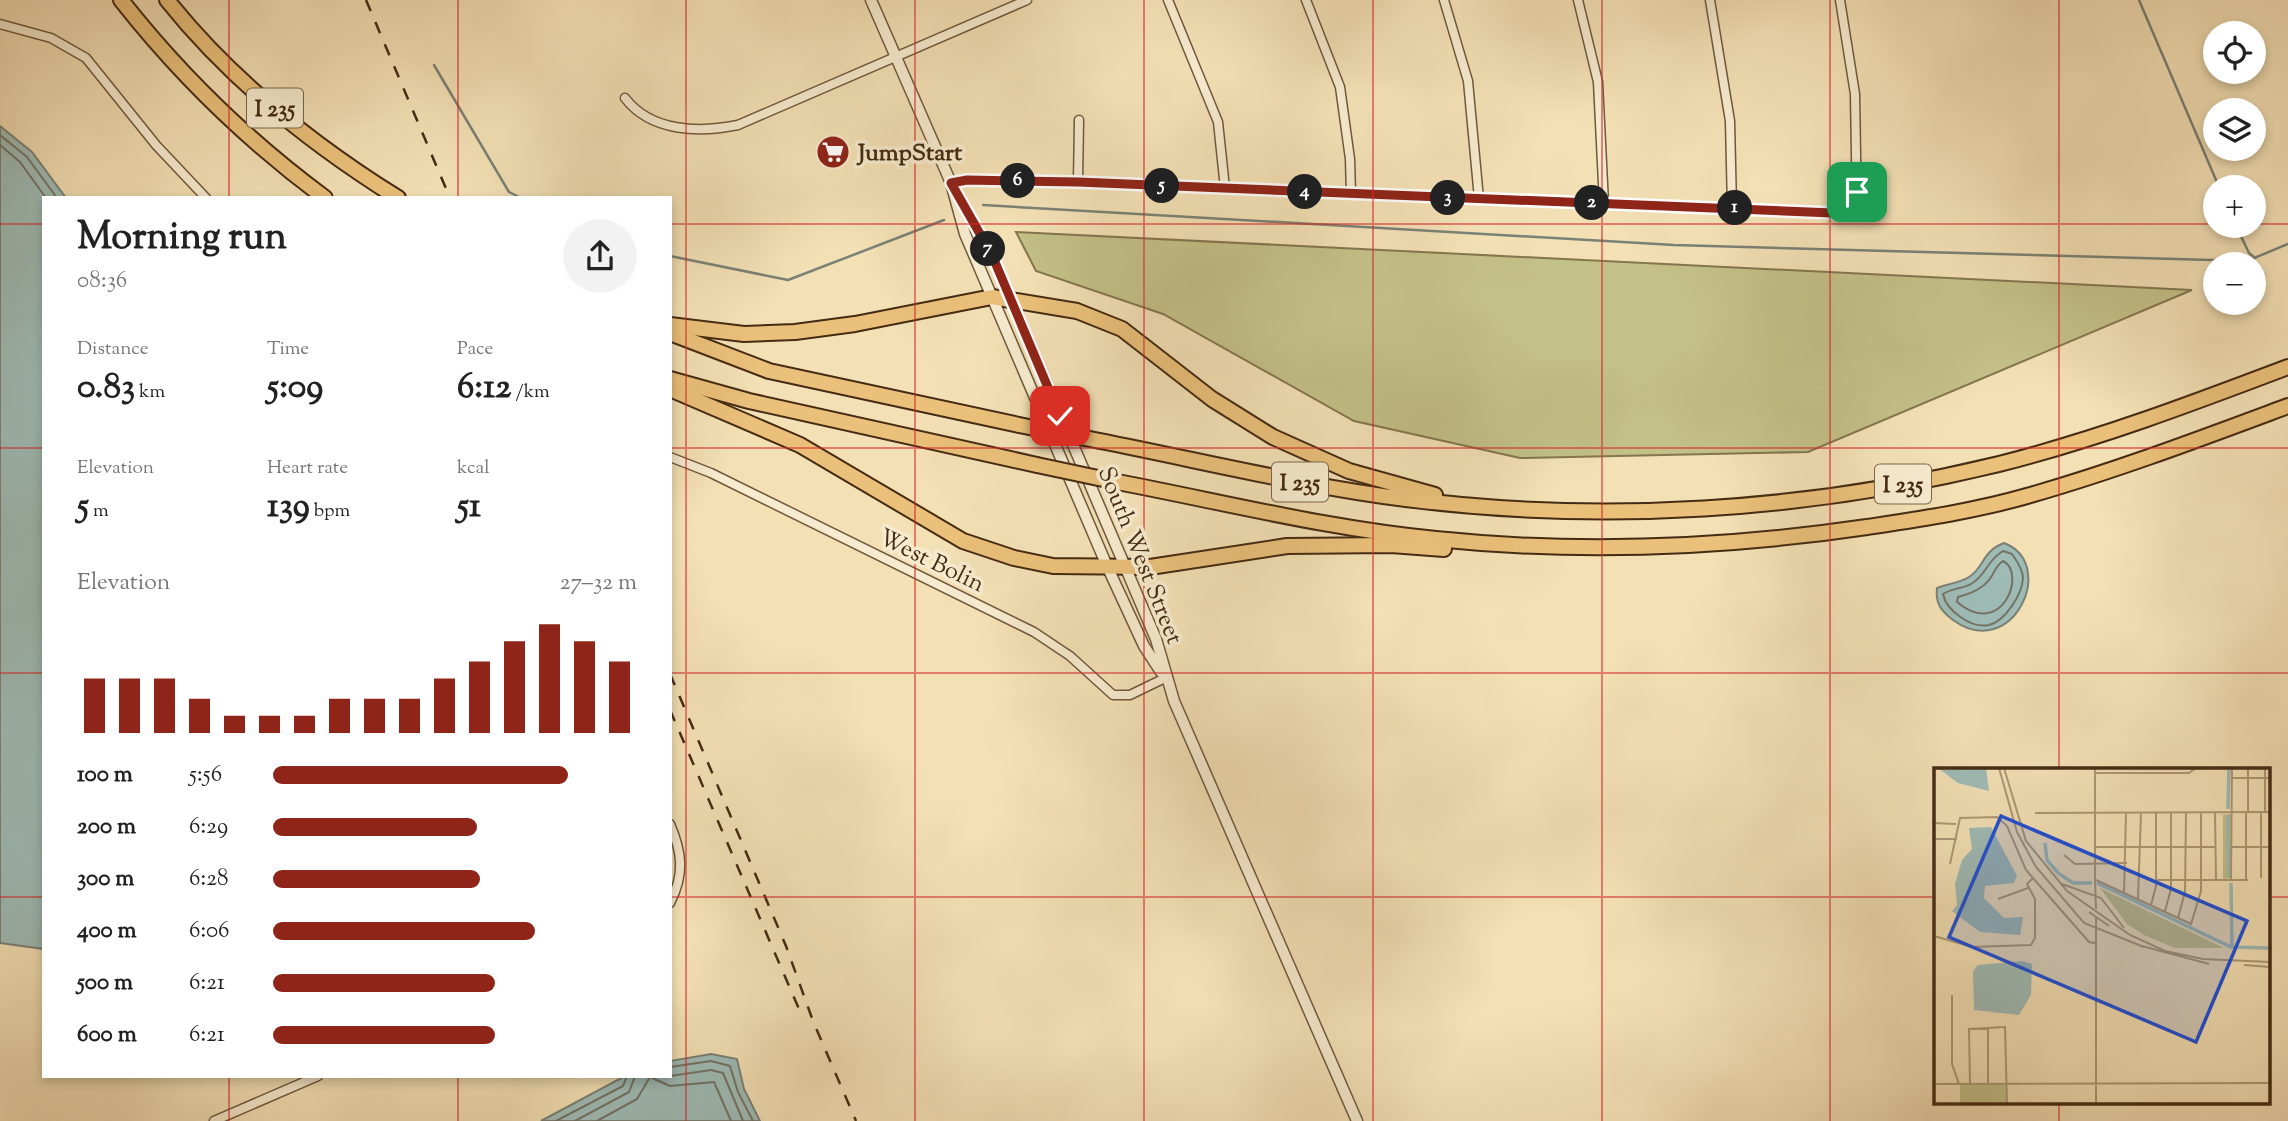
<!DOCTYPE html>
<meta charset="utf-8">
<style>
:root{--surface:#fff;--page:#f2f2f2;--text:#222;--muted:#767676;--accent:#8f2418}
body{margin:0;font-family:"Sorts Mill Goudy",serif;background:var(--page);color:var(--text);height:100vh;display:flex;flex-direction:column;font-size:26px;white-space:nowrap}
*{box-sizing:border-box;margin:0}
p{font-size:23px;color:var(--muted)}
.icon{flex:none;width:38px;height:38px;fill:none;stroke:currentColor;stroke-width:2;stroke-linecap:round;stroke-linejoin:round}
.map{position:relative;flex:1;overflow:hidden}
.side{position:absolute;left:42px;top:196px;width:630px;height:882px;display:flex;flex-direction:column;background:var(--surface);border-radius:0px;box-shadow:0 4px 10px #0003}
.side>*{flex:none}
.buttons{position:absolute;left:2203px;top:21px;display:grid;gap:14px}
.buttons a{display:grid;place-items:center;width:63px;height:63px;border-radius:50%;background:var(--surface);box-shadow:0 4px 10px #0003;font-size:35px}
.pin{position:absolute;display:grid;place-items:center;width:60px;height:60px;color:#fff;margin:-30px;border-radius:14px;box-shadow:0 4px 10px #0006}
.km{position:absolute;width:35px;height:35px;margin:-18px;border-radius:50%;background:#222;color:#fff;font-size:19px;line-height:35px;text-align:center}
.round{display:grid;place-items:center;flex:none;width:74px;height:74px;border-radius:37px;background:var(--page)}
.head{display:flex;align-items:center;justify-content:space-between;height:119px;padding:0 35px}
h1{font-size:38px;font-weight:700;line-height:52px}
.stats{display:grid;grid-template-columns:repeat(3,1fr);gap:10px;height:119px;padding:7px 35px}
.stats div{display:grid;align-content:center}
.stats b{font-size:35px;font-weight:700}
.stats small{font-size:19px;font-weight:400}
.stats p{font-size:19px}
.chart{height:196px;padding:14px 35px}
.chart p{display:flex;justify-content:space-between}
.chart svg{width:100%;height:126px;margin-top:7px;stroke:var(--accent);stroke-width:6}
ul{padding:0 35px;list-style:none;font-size:23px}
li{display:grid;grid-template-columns:112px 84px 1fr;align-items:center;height:52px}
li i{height:18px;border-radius:9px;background:var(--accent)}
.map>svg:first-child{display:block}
.green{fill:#c3c088;stroke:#84764e;stroke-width:2}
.water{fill:#9ebbb6;stroke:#7a8175;stroke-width:2}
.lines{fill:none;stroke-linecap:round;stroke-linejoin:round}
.shore{stroke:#727364;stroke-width:2}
.stream{stroke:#7a8175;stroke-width:2.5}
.minor-casing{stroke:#70583c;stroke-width:11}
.tertiary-casing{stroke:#70583c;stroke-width:13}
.motorway-casing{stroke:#452b13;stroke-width:18}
.minor{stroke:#f7ebcf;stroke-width:8}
.tertiary{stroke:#f7ebcf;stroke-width:10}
.motorway{stroke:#eac07a;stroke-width:14}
.rail{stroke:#452b13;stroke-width:2.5;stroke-dasharray:12 12;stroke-linecap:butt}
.motorway-bridge-casing{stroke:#452b13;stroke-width:18;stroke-linecap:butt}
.motorway-bridge{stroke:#eac07a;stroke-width:14}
.route-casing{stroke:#fff;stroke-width:14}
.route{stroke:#8f2418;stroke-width:9}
.grid{fill:none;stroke:#d62828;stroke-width:2;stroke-opacity:0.55}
.labels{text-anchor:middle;stroke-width:7;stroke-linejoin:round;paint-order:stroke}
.shield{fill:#f7ebcf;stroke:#7a654b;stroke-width:2}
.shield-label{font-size:23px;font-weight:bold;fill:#452b13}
.poi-label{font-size:24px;font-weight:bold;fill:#452b13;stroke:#f7ebcf;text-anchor:start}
.street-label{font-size:24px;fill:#452b13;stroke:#f7ebcf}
.inset-river{fill:none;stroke:#9ebbb6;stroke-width:3.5}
.inset-road{fill:none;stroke:#ad9874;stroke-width:2}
.view{fill:#1d4ed8;fill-opacity:0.15;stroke:#1d4ed8;stroke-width:3.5}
.inset-edge{fill:none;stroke:#452b13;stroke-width:3.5}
</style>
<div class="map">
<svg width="2288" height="1121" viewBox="0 0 2288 1121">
<rect width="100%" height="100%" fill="#f3e0b5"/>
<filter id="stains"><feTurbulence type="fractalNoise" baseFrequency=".00286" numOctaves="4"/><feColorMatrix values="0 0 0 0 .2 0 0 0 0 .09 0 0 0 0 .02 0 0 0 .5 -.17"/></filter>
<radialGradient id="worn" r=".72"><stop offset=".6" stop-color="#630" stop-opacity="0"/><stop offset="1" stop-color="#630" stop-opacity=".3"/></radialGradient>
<path class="green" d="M 1016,232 L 2192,290 L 1808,452 L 1520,458 L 1354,421 L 1163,314 L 1036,271 Z"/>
<g class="water">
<path d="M 0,126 L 32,152 L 66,198 L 44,198 L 44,949 L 0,943 Z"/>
<path d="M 2004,543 C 2059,564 2012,663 1953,620 C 1941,611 1935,603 1937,588 C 1947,584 1960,583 1969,577 C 1984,568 1982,551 2004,543 Z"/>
<path d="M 711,1054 L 737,1059 L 744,1089 L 760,1121 L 541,1121 L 625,1076 L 670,1076 L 670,1061 Z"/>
</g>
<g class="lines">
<g class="shore">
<path d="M 0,135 L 27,157 L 57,198"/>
<path d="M 0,145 L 20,162 L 46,198"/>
<path d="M 2003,551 L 2012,554 C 2017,561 2023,570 2023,578 C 2022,595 2005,621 1989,625 C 1971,629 1946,610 1943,594 C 1952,588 1962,589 1971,584 C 1986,576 1987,560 2003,551 Z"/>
<path d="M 2003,561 C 2027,573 2002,640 1957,602 L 1958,597 C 1970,594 1981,590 1989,580 C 1995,573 1994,567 2003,561 Z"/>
<path d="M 670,1067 L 711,1061 L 730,1066 L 738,1092 L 753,1121"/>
<path d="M 670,1076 L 711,1070 L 723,1073 L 743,1121"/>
<path d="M 556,1121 L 623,1086 L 627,1076"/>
<path d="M 575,1121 L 629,1092 L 635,1076"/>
<path d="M 597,1121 L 637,1099 L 650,1077 L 670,1086 L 714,1082 L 731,1121"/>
</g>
<g class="stream">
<path d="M 2139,0 L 2219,187"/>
<path d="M 434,65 L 509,192 L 521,198"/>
<path d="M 983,205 L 1674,245 L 2247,261 L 2288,244"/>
<path d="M 2236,226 L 2249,253 L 2255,258"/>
<path d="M 670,256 L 788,280 L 944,220"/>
</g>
<defs>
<g id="minor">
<path d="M 1168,0 L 1218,122 L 1225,188"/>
<path d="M 1306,0 L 1340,87 L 1350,159 L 1351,194"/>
<path d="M 1444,0 L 1468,81 L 1479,199"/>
<path d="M 1578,0 L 1598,82 L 1604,204"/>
<path d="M 1710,0 L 1730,121 L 1732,208"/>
<path d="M 0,24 L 51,38 L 86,58 L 156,145 L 206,198"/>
<path d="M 625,98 C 651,132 699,133 738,125 L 1027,0"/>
<path d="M 1078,182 L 1079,120"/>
<path d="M 951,183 L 967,180 L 1078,182 L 1857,214 L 1855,94 L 1840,0"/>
<path d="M 670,457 L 711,473 L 1034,632 L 1070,656 L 1113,695 L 1130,695 L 1165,678"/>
<path d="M 670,824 C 682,852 685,874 670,903"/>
<path d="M 214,1121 L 318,1076"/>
</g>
<g id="tertiary">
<path d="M 871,0 L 951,183 L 965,234 L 992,297 L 1107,566 L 1144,646 L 1161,672"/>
<path d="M 951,183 L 992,255 L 1156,639 L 1174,701 L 1357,1121"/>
</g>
<g id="motorway">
<path d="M 121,0 C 180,75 248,141 325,198"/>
<path d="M 167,0 C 230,79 313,145 398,198"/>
<path d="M 670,325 L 744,334 L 795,332 L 855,324 L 992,297 L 1077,311 L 1122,329 L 1212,399 L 1273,437 L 1349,471 L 1435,495"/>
<path d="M 670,333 L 769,371 L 1019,425"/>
<path d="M 670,379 L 749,401 L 1037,465"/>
<path d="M 670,389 L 800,445 L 963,541 L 1014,558 L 1053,566 L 1150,567 L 1287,546 L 1391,545 L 1444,549"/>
<path d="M 1100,441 C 1202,461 1303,486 1406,499 C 1603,524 1806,511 1999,464 C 2098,439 2193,403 2288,367"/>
<path d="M 1117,482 C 1223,502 1329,529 1436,539 C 1581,554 1724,548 1867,527 C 1920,519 1975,511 2027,496 C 2115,471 2202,438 2288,406"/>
</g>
</defs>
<use href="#minor" class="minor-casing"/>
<use href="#tertiary" class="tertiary-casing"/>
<use href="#motorway" class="motorway-casing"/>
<use href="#minor" class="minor"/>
<use href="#tertiary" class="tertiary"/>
<use href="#motorway" class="motorway"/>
<g class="rail">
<path d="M 366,0 L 450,198"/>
<path d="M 670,674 L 786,946 L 813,1021 L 856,1121"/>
<path d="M 670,710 L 799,1009"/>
</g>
<defs>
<g id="motorway-bridge">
<path d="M 1019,425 L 1100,441"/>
<path d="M 1037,465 L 1117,482"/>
</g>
</defs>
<use href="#motorway-bridge" class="motorway-bridge-casing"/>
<use href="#motorway-bridge" class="motorway-bridge"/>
</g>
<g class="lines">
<defs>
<path id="route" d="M 1060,416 L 992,255 L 951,183 L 967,180 L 1078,182 L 1857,214 L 1857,192"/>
</defs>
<use href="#route" class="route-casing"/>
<use href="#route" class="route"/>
</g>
<path class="grid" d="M 229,0 L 229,198M 458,0 L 458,198M 686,0 L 686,1121M 915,0 L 915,1121M 1144,0 L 1144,1121M 1373,0 L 1373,1121M 1602,0 L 1602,1121M 1830,0 L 1830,1121M 2059,0 L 2059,769M 0,224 L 44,224M 670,224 L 2216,224M 2254,224 L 2288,224M 0,448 L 44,448M 670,448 L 2288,448M 0,673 L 44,673M 670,673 L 2288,673M 0,897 L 44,897M 670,897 L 1936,897M 2269,897 L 2288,897M 229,1076 L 229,1121M 458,1076 L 458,1121M 2059,1102 L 2059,1121"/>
<defs>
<symbol id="supermarket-disc" viewBox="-11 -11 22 22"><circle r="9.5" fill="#8f2418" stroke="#f7ebcf"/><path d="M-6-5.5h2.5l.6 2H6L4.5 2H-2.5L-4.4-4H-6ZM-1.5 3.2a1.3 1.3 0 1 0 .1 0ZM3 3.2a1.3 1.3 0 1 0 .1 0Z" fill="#fff"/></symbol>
</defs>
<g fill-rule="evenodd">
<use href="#supermarket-disc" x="814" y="133" width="38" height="38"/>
</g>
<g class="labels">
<g class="shield">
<rect x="247" y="88.5" width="56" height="39" rx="5"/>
<rect x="1272" y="462.5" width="56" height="39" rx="5"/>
<rect x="1875" y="464.5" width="56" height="39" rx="5"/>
</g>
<g class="shield-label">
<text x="275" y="116">I 235</text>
<text x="1300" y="490">I 235</text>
<text x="1903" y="492">I 235</text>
</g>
<g class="poi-label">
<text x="858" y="160">JumpStart</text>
</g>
<g class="street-label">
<text transform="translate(1141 555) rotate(68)" y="8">South West Street</text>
<text transform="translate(932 560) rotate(26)" y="8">West Bolin</text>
</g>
</g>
<g transform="translate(1934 768)">
<rect width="336" height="336" fill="#f3e0b5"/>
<path d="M 297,46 L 297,110 L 289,111 L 289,47 L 282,47 ZM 166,120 L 290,180 L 241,180 L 210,167 L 193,156 ZM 72,316 L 72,336 L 26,336 L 26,317 Z" fill="#c3c088"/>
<path d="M 52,0 L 55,23 L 24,15 L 4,0 ZM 57,59 L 83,108 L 80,115 L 51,118 L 50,130 L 70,150 L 89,149 L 86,167 L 46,164 L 18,143 L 23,137 L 21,116 L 28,92 L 38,81 L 35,60 ZM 88,193 L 98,196 L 97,227 L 85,247 L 40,242 L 39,203 L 44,197 Z" fill="#9ebbb6"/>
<path class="inset-river" d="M 294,41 L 295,0M 294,47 L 295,109M 111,75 L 113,92 L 124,105 L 139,115 L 158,115M 163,115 L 297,179 L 336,180M 297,115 L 298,179"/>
<path class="inset-road" d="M 65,0 L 83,64 L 102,99 L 150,155 L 210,179M 70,0 L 92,73 L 133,123 L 196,167 L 231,183 L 269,191 L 336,194M 314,0 L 314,44M 331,0 L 331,44M 162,5 L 255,5 L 262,0M 298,10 L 336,10M 312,44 L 312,112M 327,44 L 327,110M 101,45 L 336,44M 281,45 L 282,112M 0,55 L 22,56M 0,71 L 23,71M 161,79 L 282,79M 298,79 L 336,79M 130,87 L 141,96 L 193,95M 16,96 L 26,50 L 63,49 L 73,58 L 92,102 L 155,174 L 161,175M 161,112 L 162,141M 162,112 L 257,156 L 267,123 L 267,45M 222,112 L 314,112M 297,112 L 298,0M 161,113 L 161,0M 128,116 L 167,130 L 190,160M 190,125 L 192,45M 64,131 L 94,120M 204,131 L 207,45M 217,137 L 222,118 L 222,45M 231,143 L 237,121 L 237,45M 155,144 L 175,158M 162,149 L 162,336M 244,150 L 251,124 L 252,45M 0,168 L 38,179 L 97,177 L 101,170 L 101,131 L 93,116 L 99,110M 208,178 L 275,196M 310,197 L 336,199M 18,227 L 18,296 L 25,316M 54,259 L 54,316M 0,316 L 336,315M 36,316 L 35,261 L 71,259 L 73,336"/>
<path class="view" d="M 67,48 L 313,153 L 262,274 L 15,169 Z"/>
<rect width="336" height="336" class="inset-edge"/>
</g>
<rect width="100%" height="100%" filter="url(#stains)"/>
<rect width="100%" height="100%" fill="url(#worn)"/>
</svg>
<div class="buttons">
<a><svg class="icon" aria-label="locate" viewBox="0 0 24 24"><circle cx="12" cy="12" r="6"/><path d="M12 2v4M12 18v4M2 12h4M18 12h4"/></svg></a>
<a><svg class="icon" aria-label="layers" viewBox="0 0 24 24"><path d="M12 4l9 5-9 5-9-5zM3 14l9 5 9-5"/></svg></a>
<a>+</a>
<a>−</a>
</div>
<div class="pin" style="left:1857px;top:192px;background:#1e9e55"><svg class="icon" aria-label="arrive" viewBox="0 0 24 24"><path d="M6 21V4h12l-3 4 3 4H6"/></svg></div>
<div class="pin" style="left:1060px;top:416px;background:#d93025"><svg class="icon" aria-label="check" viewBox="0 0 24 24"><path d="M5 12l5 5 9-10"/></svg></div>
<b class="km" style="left:1735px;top:208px">1</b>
<b class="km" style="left:1592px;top:203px">2</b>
<b class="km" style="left:1448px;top:198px">3</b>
<b class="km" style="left:1305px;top:192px">4</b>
<b class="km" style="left:1162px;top:186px">5</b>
<b class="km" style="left:1018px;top:181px">6</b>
<b class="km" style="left:988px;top:249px">7</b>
<section class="side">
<div class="head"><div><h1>Morning run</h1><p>08:36</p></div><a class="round"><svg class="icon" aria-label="share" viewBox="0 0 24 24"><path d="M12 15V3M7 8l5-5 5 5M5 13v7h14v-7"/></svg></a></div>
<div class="stats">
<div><p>Distance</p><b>0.83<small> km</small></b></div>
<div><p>Time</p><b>5:09</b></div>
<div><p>Pace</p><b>6:12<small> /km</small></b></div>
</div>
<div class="stats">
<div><p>Elevation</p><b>5<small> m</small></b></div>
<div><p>Heart rate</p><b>139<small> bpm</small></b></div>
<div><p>kcal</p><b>51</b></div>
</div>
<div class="chart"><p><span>Elevation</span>27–32 m</p>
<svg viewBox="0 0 160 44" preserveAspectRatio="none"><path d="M5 44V25M15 44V25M25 44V25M35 44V32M45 44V38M55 44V38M65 44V38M75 44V32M85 44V32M95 44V32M105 44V25M115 44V19M125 44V12M135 44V6M145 44V12M155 44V19"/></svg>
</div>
<ul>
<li><b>100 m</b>5:56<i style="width:81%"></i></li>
<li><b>200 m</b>6:29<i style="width:56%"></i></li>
<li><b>300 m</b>6:28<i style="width:57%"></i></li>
<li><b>400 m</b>6:06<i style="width:72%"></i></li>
<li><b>500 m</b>6:21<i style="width:61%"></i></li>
<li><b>600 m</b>6:21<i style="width:61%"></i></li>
</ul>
</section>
</div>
